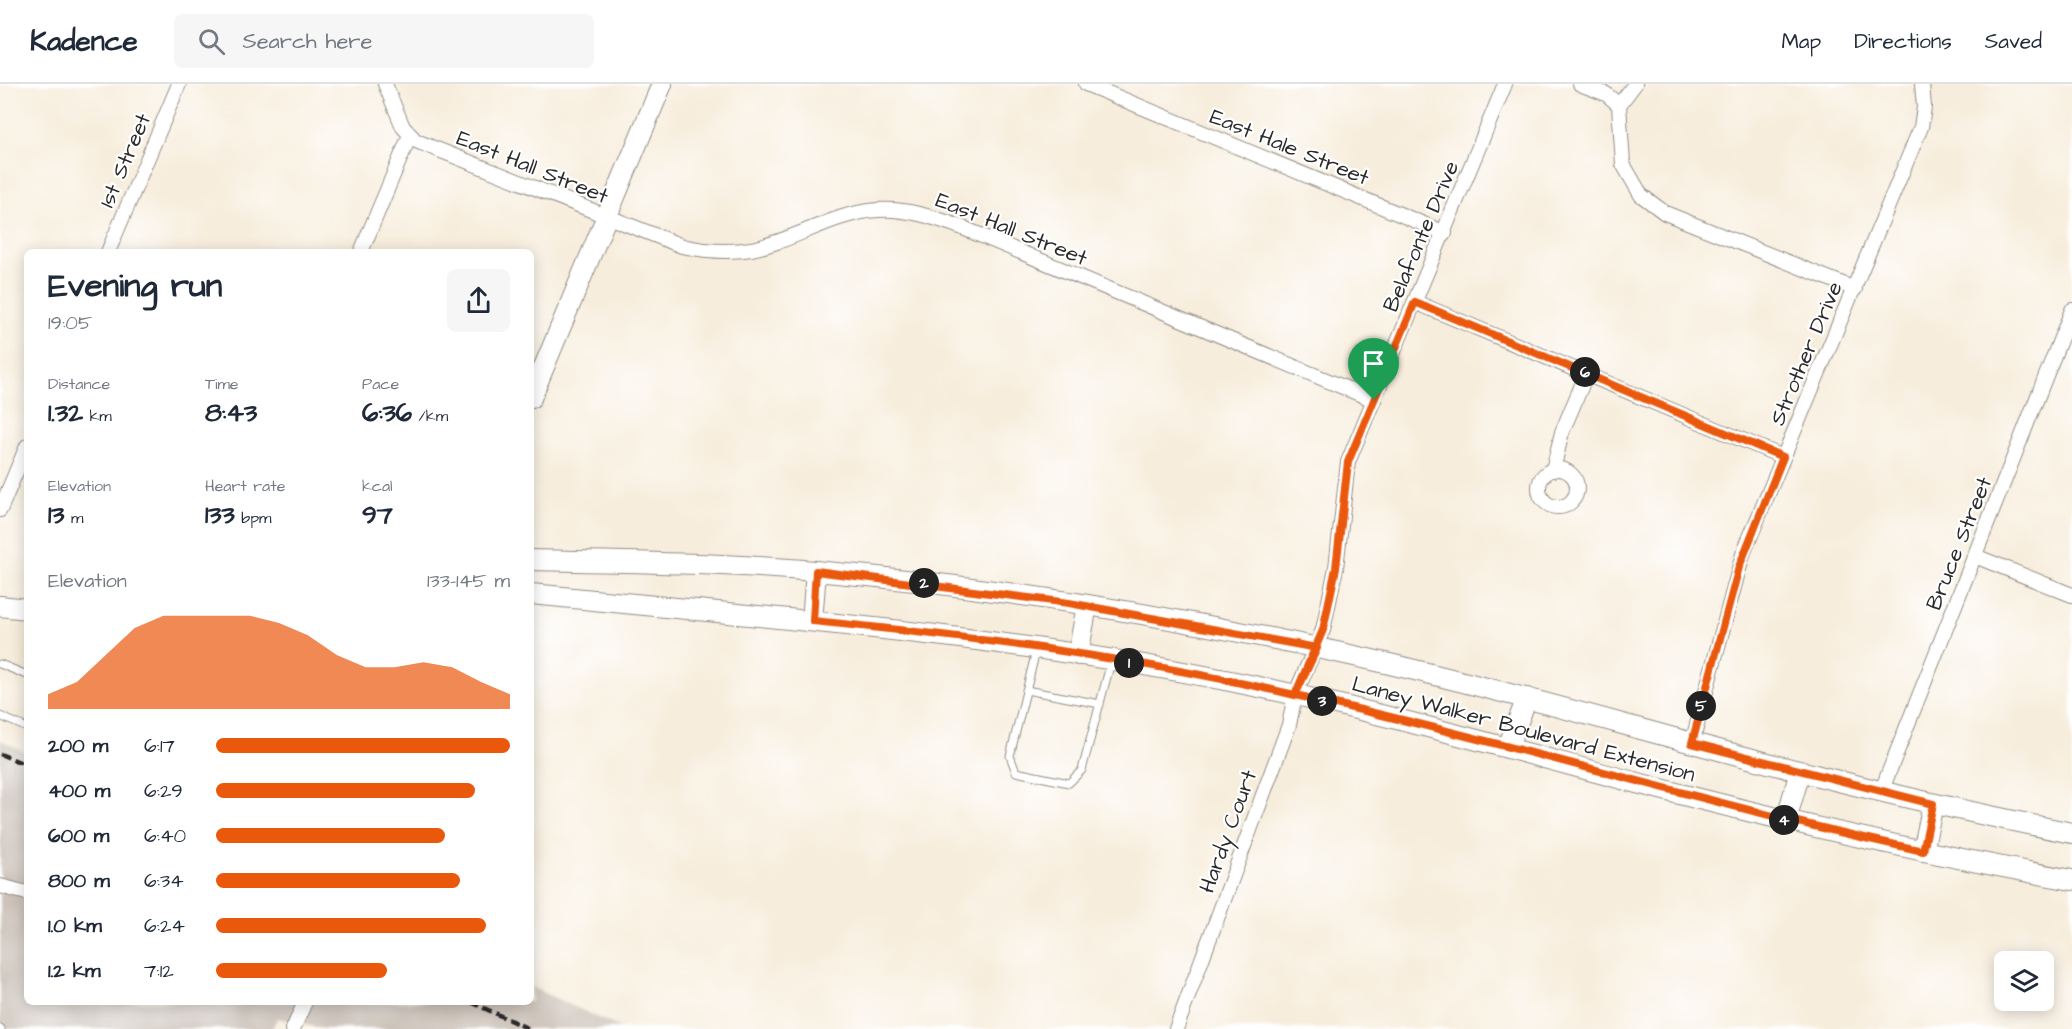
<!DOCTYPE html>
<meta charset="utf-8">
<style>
:root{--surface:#fff;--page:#f6f6f7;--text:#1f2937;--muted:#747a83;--line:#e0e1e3;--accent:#ea580c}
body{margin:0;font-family:"Architects Daughter",sans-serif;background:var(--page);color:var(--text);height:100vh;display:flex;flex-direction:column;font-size:22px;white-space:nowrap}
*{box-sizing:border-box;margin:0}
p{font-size:20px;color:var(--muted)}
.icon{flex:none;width:33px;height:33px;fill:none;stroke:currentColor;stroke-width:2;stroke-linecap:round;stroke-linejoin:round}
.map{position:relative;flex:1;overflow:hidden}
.sheet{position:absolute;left:24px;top:165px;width:510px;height:756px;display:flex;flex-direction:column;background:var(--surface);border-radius:9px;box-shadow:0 3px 15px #0003}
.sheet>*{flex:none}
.fabs{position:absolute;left:1994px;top:867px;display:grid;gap:12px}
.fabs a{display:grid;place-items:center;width:60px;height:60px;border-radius:9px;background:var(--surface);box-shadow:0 3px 15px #0003;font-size:30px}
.pin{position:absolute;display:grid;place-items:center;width:51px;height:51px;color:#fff;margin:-62px -26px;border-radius:50% 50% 50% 0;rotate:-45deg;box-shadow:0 0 6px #0007}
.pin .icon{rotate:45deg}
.km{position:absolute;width:30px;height:30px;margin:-15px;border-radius:50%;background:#222;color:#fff;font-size:16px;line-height:30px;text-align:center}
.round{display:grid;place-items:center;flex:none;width:63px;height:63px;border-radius:9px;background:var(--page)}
.overview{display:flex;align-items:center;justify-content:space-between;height:102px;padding:0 24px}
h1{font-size:33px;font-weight:800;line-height:45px}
.figures{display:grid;grid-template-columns:repeat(3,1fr);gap:9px;height:102px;padding:6px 24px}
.figures div{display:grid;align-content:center}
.figures b{font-size:26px;font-weight:800}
.figures small{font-size:16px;font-weight:400}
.figures p{font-size:16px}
.chart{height:168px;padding:12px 24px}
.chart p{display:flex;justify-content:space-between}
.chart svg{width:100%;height:108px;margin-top:6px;fill:var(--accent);opacity:.7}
ul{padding:0 24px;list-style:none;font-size:20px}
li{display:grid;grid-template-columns:96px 72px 1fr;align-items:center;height:45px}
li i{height:15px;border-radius:8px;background:var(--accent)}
header{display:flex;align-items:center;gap:36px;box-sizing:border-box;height:84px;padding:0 30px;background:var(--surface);border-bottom:2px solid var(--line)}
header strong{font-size:28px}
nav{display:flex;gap:33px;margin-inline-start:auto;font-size:21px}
.search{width:420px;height:54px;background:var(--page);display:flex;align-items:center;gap:15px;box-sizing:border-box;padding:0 21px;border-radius:9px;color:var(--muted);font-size:22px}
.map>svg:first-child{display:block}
.industrial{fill:#ccc2b9}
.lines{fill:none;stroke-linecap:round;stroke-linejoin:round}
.service-casing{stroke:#918c84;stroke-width:9}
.minor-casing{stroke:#918c84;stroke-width:16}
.secondary-casing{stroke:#918c84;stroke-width:22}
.service{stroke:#fff;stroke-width:7}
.minor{stroke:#fff;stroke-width:14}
.secondary{stroke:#fff;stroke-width:20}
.rail{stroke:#2b2b2b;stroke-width:4.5;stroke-dasharray:9 4.5;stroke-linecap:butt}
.route-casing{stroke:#fff;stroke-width:12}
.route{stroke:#ea580c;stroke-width:8}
.labels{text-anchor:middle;stroke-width:4.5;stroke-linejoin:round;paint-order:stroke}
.street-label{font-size:22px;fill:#2b2b2b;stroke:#fff}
</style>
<header>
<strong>Kadence</strong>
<div class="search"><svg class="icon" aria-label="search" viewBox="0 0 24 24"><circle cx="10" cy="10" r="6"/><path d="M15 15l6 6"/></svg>Search here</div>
<nav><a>Map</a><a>Directions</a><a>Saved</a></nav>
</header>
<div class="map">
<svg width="2072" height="945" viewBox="0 0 2072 945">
<rect width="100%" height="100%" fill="#fff"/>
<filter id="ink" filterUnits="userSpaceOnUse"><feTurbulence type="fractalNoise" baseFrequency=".0167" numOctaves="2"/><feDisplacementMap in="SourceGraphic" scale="12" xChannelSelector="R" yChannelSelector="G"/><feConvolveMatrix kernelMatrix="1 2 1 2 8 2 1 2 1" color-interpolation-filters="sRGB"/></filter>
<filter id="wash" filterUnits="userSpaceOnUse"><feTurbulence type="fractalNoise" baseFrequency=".008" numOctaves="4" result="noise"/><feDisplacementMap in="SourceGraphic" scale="24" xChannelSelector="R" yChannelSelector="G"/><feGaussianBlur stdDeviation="1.35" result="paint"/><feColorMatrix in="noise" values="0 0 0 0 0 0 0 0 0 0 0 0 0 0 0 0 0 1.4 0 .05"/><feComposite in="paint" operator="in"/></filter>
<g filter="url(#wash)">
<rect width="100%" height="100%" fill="#f7eddc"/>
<path class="industrial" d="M 0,656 L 27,669 L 27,918 L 531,918 L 531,903 L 623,945 L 323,945 L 277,934 L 272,945 L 0,945 Z"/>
</g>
<g filter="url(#ink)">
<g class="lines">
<defs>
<g id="service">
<path d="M 1036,567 L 1010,672 L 1016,688 L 1069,699 L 1082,686 L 1111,578"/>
<path d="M 0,580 L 27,591"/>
<path d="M 1026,606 L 1100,620"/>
<path d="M 0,632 L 27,644"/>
<path d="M 0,944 L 1,945"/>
</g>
<g id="minor">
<path d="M 385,0 L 403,43 L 416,57 L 682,162 C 705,167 727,169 751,165 C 795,157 832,129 878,126 C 907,124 936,134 963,144 L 1374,316"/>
<path d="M 1086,0 L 1445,149"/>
<path d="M 1580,0 L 1606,10 L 1619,21 L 1623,80 L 1641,111 L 1665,129 L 1855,205"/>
<path d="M 1619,21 L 1635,0"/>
<path d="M 108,168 L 179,0"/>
<path d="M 361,168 L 410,51"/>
<path d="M 1415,218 L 1783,373"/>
<circle cx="1558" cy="404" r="19"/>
<path d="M 1553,386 L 1562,348 L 1587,289"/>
<path d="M 0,426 L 27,362"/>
<path d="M 1975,472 L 2072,511"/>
<path d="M 1692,659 L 1743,470 L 1921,43 L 1924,23 L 1922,0"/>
<path d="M 1881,708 L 2072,226"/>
<path d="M 0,802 L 27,809"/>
<path d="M 293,945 L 305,918"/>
<path d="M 1176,945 L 1289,641 L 1295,611 L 1323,546 L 1336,484 L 1348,378 L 1505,0"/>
</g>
<g id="secondary">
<path d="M 531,314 L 662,0"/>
<path d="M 531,476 C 626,478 720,479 815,487 C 1000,503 1186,534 1368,575 C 1514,608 1657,651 1803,688 C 1892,711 1982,731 2072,749"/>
<path d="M 531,510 C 774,534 1019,552 1259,603 C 1387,630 1514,666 1641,700 C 1783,737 1927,770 2072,796"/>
<path d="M 0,522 L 27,525"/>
<path d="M 812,537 L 816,487"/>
<path d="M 1078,571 L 1087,521"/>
<path d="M 1508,663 L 1527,614"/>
<path d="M 1786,736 L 1800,688"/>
<path d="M 1923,767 L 1933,720"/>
</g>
</defs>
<use href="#service" class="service-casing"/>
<use href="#minor" class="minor-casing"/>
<use href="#secondary" class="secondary-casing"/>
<use href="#service" class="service"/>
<use href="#minor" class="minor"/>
<use href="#secondary" class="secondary"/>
<g class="rail">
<path d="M 0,670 L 27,681"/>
<path d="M 471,918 L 529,945"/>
</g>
</g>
</g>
<g class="lines" filter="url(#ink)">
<defs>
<path id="route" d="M 1374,316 L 1348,378 L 1336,484 L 1323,546 L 1295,611 C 1137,574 974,553 813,537 L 816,487 L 1069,519 L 1317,564 L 1295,611 C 1506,657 1712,722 1923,767 L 1933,720 L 1692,659 L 1739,483 L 1783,373 L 1415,218 L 1374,316"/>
</defs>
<use href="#route" class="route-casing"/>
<use href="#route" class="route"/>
</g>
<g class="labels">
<g class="street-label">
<text transform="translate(1290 62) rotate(22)" y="8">East Hale Street</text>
<text transform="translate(124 76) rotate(-67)" y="8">1st Street</text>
<text transform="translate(533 82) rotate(22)" y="8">East Hall Street</text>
<text transform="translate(1012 144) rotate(22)" y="8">East Hall Street</text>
<text transform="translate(1420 152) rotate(-67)" y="8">Belafonte Drive</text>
<text transform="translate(1805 269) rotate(-67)" y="8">Strother Drive</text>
<text transform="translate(1958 459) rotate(-68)" y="8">Bruce Street</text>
<text transform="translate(1524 644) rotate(15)" y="8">Laney Walker Boulevard Extension</text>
<text transform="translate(1227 747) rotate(-70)" y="8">Hardy Court</text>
</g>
</g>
</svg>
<div class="fabs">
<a><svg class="icon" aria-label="layers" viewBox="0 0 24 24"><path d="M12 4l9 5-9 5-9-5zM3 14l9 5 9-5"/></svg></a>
</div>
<div class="pin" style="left:1374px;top:316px;background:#1e9e55"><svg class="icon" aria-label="arrive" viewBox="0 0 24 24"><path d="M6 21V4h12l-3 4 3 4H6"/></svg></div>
<b class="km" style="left:1129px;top:579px">1</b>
<b class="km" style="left:924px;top:499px">2</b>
<b class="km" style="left:1322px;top:617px">3</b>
<b class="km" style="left:1784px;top:736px">4</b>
<b class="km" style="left:1701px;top:622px">5</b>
<b class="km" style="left:1585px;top:288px">6</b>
<section class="sheet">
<div class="overview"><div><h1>Evening run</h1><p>19:05</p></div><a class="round"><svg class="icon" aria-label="share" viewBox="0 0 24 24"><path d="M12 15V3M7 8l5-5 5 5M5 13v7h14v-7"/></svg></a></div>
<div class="figures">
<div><p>Distance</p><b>1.32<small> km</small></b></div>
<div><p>Time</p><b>8:43</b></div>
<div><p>Pace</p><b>6:36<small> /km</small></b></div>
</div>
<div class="figures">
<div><p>Elevation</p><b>13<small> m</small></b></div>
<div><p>Heart rate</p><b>133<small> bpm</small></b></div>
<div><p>kcal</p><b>97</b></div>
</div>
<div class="chart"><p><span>Elevation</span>133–145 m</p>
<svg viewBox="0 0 160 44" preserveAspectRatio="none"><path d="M0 44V38L10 33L20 22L30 11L40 6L50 6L60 6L70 6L80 9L90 14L100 22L110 27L120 27L130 25L140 27L150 33L160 38V44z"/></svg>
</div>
<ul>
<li><b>200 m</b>6:17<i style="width:100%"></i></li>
<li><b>400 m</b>6:29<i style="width:88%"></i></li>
<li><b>600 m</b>6:40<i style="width:78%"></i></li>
<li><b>800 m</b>6:34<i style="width:83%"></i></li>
<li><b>1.0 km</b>6:24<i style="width:92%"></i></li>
<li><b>1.2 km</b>7:12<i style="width:58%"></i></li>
</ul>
</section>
</div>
